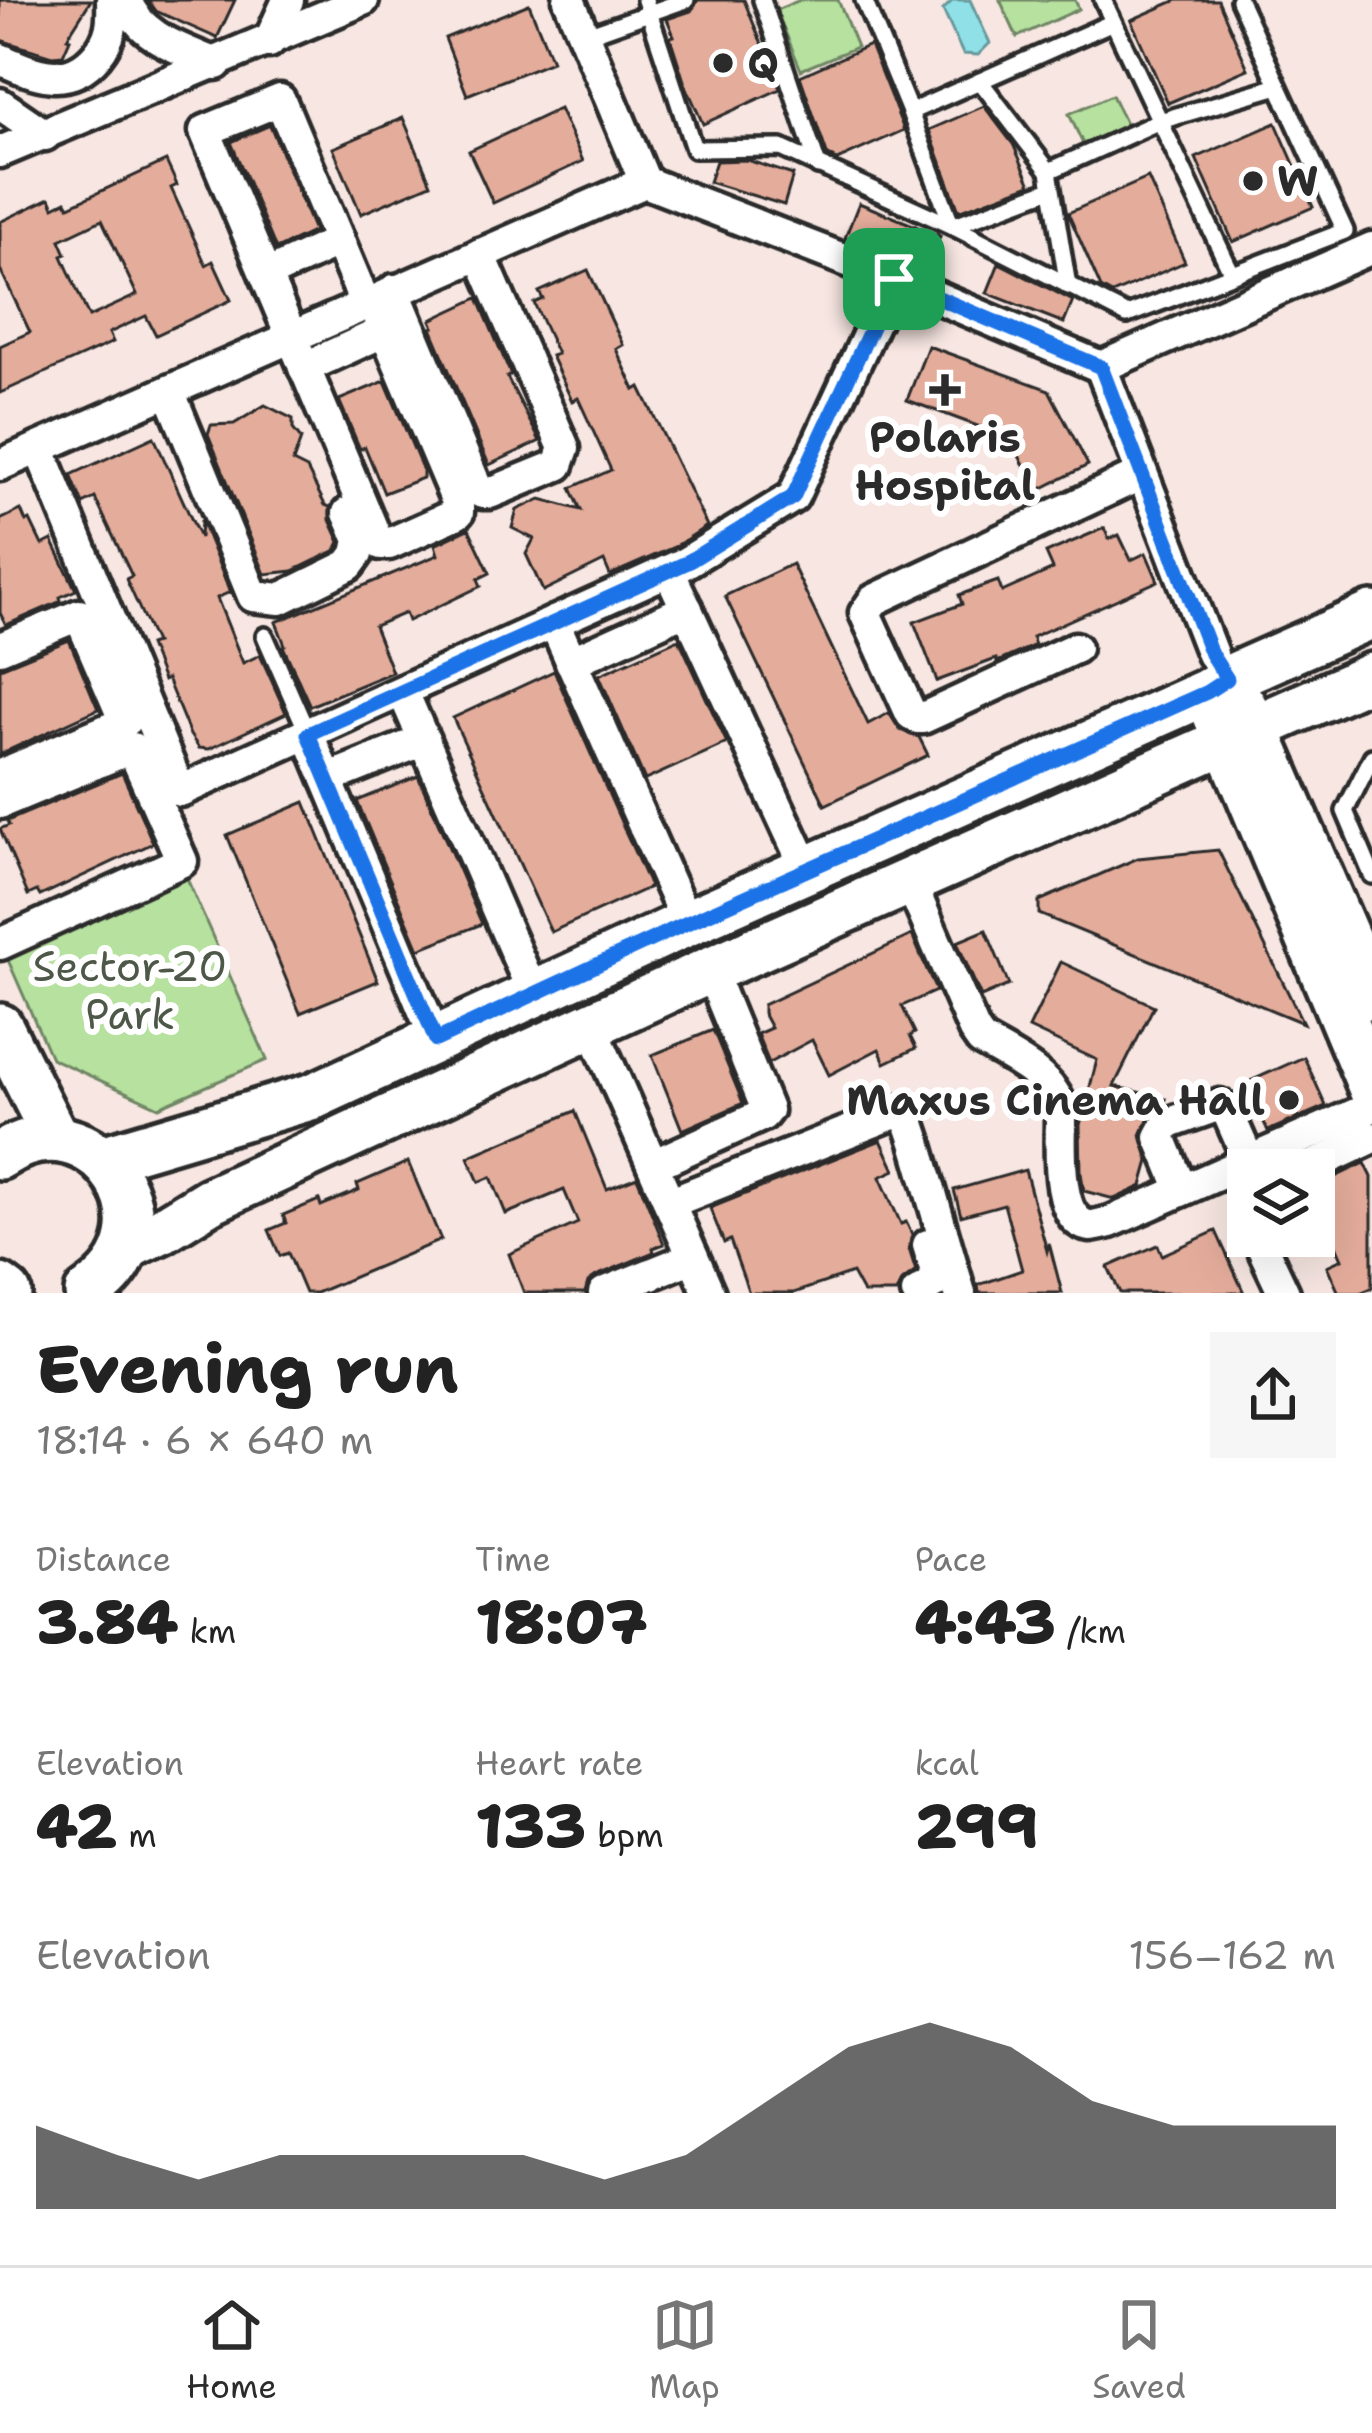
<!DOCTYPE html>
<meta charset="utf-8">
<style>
:root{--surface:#fff;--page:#f6f6f6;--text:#222;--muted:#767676;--line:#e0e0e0;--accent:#2b2b2b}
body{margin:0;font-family:"Shantell Sans",sans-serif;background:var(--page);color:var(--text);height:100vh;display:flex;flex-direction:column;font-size:45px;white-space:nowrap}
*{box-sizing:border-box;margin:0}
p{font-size:39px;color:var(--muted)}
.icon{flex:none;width:66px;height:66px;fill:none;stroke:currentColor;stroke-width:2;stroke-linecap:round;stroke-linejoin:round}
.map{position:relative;height:1293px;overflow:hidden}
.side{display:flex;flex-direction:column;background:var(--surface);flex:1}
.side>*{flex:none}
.buttons{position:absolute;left:1227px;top:1149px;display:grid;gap:24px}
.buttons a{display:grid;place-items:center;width:108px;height:108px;border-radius:0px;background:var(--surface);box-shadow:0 12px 48px #0002;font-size:60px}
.pin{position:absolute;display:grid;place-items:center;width:102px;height:102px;color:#fff;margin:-51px;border-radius:24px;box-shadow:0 6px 18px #0006}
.round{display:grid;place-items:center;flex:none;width:126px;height:126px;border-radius:0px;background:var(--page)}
.head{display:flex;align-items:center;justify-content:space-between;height:204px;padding:0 36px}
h1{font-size:66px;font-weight:800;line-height:90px}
.metrics{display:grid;grid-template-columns:repeat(3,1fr);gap:18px;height:204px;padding:12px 36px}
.metrics div{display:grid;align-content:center}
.metrics b{font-size:60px;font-weight:800}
.metrics small{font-size:33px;font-weight:400}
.metrics p{font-size:33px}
.chart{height:336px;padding:24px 36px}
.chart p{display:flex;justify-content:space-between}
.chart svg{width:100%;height:216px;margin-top:12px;fill:var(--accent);opacity:.7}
.tabs{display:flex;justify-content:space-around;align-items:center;height:168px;border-top:3px solid var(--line);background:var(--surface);font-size:33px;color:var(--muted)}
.tabs a{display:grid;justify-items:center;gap:6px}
.tabs .active{color:var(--accent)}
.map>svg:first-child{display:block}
.green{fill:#b6e19f;stroke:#708665;stroke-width:3}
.water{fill:#8fe1e7;stroke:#67989c;stroke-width:3}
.building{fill:#e4ac9b;stroke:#2b2b2b;stroke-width:3;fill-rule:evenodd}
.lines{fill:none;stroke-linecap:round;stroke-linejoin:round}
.service-casing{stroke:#2b2b2b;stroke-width:24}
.minor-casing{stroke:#2b2b2b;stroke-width:39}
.secondary-casing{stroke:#2b2b2b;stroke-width:54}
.service{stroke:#fff;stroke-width:15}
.minor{stroke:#fff;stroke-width:30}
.secondary{stroke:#fff;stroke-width:45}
.route-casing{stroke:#fff;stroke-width:24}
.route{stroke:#1a73e8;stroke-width:15}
.poi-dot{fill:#2b2b2b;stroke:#fff;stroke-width:4.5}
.labels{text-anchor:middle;stroke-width:12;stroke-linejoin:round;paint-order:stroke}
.poi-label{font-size:42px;font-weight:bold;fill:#2b2b2b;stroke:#fff;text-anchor:start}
.park-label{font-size:42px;fill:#4e5848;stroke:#fff}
</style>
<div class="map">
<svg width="1372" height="1293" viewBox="0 0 1372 1293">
<rect width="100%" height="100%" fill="#f7e6e1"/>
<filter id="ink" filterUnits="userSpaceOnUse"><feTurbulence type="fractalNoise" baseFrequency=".00833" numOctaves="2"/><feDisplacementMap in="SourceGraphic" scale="24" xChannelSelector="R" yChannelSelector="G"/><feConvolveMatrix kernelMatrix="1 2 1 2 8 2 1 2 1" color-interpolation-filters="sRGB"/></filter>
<g filter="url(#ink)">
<g class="green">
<path d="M 800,0 L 838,0 L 857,47 L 801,70 L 776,10 Z"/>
<path d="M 1000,0 L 1075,0 L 1079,9 L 1017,37 Z"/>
<path d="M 1112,95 L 1133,139 L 1089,157 L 1069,114 Z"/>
<path d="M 181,865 L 267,1060 L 159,1107 L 51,1058 L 1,944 Z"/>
</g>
<path class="water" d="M 953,0 L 970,0 L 990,43 L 978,55 L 963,54 L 943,10 Z"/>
<g class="building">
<path d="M 0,0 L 91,0 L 67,38 L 70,39 L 63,55 L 52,56 L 0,40 Z"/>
<path d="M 148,0 L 235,0 L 217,38 L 156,11 Z"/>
<path d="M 698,0 L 744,0 L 780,89 L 703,124 L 684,81 L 670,37 L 674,36 L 667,19 L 691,11 Z"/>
<path d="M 1177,0 L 1218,0 L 1248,69 L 1168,103 L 1131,20 Z"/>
<path d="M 529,4 L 552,61 L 467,95 L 445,38 Z"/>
<path d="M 870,45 L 904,130 L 837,160 L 827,154 L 800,76 Z"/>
<path d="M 984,106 L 1013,144 L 1031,184 L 959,211 L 929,130 Z"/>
<path d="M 559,109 L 583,161 L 493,203 L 469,151 Z"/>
<path d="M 403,118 L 431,184 L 361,214 L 333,148 Z"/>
<path d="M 1276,123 L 1313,207 L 1233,242 L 1196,158 Z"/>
<path d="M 270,125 L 314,231 L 276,249 L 231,142 Z"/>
<path d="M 747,160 L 793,175 L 784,205 L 709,182 L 716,161 Z"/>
<path d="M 166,161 L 177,185 L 171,188 L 197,245 L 206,265 L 213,261 L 231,300 L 156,335 L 146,316 L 109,333 L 113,342 L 0,393 L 0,346 L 30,332 L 0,269 L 0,222 L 50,198 L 54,207 L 66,201 L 69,206 ZM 102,220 L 137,295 L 89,317 L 62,256 L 66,254 L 60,240 Z"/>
<path d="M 1148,178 L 1185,262 L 1112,294 L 1101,288 L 1068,213 Z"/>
<path d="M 859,203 L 940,236 L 926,270 L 845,238 Z"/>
<path d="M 999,263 L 1073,301 L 1064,323 L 987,293 Z"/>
<path d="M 588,270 L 623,345 L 616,349 L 635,390 L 640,387 L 707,526 L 676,546 L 610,575 L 604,561 L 543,591 L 526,554 L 534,539 L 512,528 L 517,510 L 541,499 L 581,510 L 571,488 L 611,470 L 578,398 L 572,401 L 551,356 L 557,354 L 534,303 L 543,299 L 539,292 Z"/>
<path d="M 478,298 L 511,375 L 507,377 L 540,441 L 489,465 L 431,328 L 434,327 L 431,320 Z"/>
<path d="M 928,346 L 1049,390 L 1088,465 L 1037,491 L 1010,438 L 907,400 Z"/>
<path d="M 385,381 L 423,471 L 423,478 L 384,493 L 365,447 L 360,449 L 339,400 Z"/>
<path d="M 265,405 L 293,419 L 293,429 L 301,439 L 293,462 L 307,469 L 325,505 L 330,507 L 330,520 L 340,542 L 336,550 L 293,571 L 265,574 L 208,434 L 211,425 L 234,424 Z"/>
<path d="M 154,437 L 200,538 L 201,520 L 230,592 L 217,598 L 243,663 L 260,655 L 286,713 L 209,749 L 199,748 L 190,735 L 167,679 L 163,681 L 149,645 L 155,643 L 126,579 L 132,576 L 95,498 L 83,504 L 71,475 Z"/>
<path d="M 21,510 L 26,522 L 30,520 L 42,545 L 52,540 L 76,590 L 60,597 L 61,601 L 6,625 L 0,613 L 0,520 Z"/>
<path d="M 1104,528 L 1109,539 L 1119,535 L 1131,560 L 1146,553 L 1158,581 L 1032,637 L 1035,645 L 997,662 L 996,659 L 937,681 L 914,622 L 962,604 L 959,595 L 998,581 L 1002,592 L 1053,569 L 1046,553 Z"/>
<path d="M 469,529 L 490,573 L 478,579 L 481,586 L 408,621 L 405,613 L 374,626 L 392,672 L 310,706 L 283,646 L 285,645 L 276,622 L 438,555 L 435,545 Z"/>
<path d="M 792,564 L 868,724 L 889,713 L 900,730 L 919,737 L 928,755 L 825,805 L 725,596 Z"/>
<path d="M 679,639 L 727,743 L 645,780 L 599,675 Z"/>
<path d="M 69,640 L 98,709 L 0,754 L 0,668 Z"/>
<path d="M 554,671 L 650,887 L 551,932 L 453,718 Z"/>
<path d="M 122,773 L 153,843 L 40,896 L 37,891 L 28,895 L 0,829 L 9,825 L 7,821 Z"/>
<path d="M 418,776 L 482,924 L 419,949 L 357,801 Z"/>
<path d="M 305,802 L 378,981 L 300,1013 L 227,835 Z"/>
<path d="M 1218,850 L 1303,1023 L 1039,914 L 1039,901 L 1138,858 Z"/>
<path d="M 986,930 L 1009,985 L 981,997 L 957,942 Z"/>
<path d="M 912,935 L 936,991 L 902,1006 L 915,1033 L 910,1036 L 916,1048 L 885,1063 L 879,1049 L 829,1075 L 812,1040 L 769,1063 L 757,1034 L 771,1028 L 763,1013 L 763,1005 Z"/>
<path d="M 1061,962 L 1154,1006 L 1114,1086 L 1166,1099 L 1164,1104 L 1150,1115 L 1141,1135 L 1149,1161 L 1142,1186 L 1114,1199 L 1084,1191 L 1081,1173 L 1080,1125 L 1097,1060 L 1029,1028 Z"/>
<path d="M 713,1030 L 743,1103 L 682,1130 L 652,1055 Z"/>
<path d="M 1304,1057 L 1326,1106 L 1268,1131 L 1246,1083 Z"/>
<path d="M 575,1111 L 607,1189 L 637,1177 L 664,1244 L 653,1248 L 654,1252 L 596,1276 L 588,1282 L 585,1293 L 524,1293 L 509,1254 L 578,1223 L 564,1190 L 506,1214 L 491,1177 L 479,1182 L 468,1157 Z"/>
<path d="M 881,1140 L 895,1170 L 880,1177 L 901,1224 L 906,1222 L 912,1234 L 909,1249 L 916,1271 L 901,1282 L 896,1293 L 863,1293 L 852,1273 L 794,1293 L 749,1293 L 730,1240 L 724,1243 L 710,1208 Z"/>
<path d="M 408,1162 L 441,1240 L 316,1293 L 305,1293 L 288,1253 L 280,1256 L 269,1230 L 286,1223 L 283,1215 L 319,1200 L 321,1206 L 359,1190 L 357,1184 Z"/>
<path d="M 1365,1163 L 1372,1177 L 1372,1288 L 1360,1293 L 1339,1293 L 1327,1266 L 1342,1259 L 1326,1222 L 1321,1224 L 1314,1208 L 1314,1187 Z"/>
<path d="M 1025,1170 L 1047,1251 L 1049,1243 L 1062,1293 L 979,1293 L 978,1285 L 1022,1270 L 1004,1204 L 961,1216 L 954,1190 Z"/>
<path d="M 1216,1231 L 1244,1293 L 1120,1293 L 1108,1267 L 1158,1245 L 1162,1255 Z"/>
</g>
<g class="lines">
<defs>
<g id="service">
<path d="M 645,0 L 694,149 L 781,148 L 952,226 L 1127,315 L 1345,231 L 1239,0"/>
<path d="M 762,0 L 818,166"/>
<path d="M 864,0 L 910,112 L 952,226 L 1051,189"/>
<path d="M 1103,0 L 1232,274"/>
<path d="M 584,36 L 686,0"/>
<path d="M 980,81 L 1049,171"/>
<path d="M 910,112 L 1113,22"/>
<path d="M 1068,286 L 1049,171 L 1160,121 L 1278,86"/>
<path d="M 265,636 L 308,734"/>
<path d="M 1372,757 L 1345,811 L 1372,875"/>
</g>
<g id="minor">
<path d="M 126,0 C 140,38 181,49 216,64"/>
<path d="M 569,0 L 645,182 L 894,279 L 1101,367"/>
<path d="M 269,42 L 288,0"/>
<path d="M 0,59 C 36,75 68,89 97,55 C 112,37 113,22 112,0"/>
<path d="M 0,104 L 45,135"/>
<path d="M 0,152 L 363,0"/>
<path d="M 266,275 L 339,241"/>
<path d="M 394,290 L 477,488 L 482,493 L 490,493 L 558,465 L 564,448 L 480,254"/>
<path d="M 365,303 L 280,100 L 205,131 L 375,535 L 381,544 L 389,544 L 458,513 L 458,504 L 372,300"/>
<path d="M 1101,367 L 1212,654"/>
<path d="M 1101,367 L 1372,248"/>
<path d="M 304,368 L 385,331"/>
<path d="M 169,391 L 253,596 L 280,599 L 349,565 L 357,554 L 360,540 L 348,513"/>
<path d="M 39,448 L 180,791 L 685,563 L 793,497 L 894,279"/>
<path d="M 0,465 L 645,182"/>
<path d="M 669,571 L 807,870"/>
<path d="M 554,622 L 687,923"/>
<path d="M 0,648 L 79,615 L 125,722 L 0,775"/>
<path d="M 1075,648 L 923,718 L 917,718 L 911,714 L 865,613 L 874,600 L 1142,474"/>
<path d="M 571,662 L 687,609"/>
<path d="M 403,692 L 534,995"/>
<path d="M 308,734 L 436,1040"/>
<path d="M 327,779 L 424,740"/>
<path d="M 0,803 L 132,748 L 182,861 L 0,944"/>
<path d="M 910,882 L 974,1030 L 981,1040 C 1010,1057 1051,1075 1061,1108 C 1062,1135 1052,1221 1090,1226 C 1095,1226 1106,1223 1110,1222 L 1372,1107"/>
<path d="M 591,1025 L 709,1293"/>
<path d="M 653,1165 L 763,1115 L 767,1110 L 710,970"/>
<path d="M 1304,1170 L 1372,1138"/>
<path d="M 1182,1190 L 1160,1137 L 1167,1124 L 1220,1105 L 1228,1113 L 1249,1161"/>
<path d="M 669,1203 L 900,1111 L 908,1118 L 916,1142 L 960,1293"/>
<path d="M 1257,1236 L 1284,1293"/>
<path d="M 604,1293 L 693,1257"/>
<path d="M 917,1293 L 934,1283 L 937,1275 L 928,1245"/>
</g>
<g id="secondary">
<path d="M 1242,704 L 1256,728 L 1372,997"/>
<path d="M 1216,715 L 1372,1089"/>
<path d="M 0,1027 L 56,1139"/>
<path d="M 0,1156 C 95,1091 186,1231 88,1293"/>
<path d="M 102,1159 L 314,1096 L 687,923 L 1207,692 L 1227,679 L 1372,615"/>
<path d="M 128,1246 L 162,1230 L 209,1201 L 710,970 L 1372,676"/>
<path d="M 0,1287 L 8,1293"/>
</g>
</defs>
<use href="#service" class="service-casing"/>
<use href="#minor" class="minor-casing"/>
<use href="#secondary" class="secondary-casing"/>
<use href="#service" class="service"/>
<use href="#minor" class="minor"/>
<use href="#secondary" class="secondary"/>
</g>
</g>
<g class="lines" filter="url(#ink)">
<defs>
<path id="route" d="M 894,279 L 1101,367 L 1211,654 L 1227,679 L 1207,692 L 687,923 L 436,1040 L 308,734 L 686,563 L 793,497 Z"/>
</defs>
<use href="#route" class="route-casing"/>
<use href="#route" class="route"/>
</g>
<g class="poi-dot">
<circle cx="723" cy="63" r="12"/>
<circle cx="1253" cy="181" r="12"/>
<path d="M939 372h12v12h12v12h-12v12h-12v-12h-12v-12h12z"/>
<circle cx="1289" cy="1100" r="12"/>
</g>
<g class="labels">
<g class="poi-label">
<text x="747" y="78">Q</text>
<text x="1277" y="196">W</text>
<text x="945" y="452" text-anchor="middle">Polaris<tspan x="945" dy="48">Hospital</tspan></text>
<text x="1265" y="1115" text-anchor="end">Maxus Cinema Hall</text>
</g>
<g class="park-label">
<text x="130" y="981">Sector-20<tspan x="130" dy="48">Park</tspan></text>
</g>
</g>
</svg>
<div class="buttons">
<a><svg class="icon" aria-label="layers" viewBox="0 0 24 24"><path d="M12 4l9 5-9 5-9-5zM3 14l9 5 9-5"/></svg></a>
</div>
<div class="pin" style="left:894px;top:279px;background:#1e9e55"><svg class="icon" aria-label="arrive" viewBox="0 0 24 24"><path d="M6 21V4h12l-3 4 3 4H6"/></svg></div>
</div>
<section class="side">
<div class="head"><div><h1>Evening run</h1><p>18:14 · 6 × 640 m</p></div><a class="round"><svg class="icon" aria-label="share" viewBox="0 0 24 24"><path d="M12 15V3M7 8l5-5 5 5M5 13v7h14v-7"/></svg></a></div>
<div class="metrics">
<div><p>Distance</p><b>3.84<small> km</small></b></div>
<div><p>Time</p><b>18:07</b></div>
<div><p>Pace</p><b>4:43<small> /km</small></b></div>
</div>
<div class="metrics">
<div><p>Elevation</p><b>42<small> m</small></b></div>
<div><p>Heart rate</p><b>133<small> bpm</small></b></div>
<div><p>kcal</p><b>299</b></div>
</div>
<div class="chart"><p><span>Elevation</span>156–162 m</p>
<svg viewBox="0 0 160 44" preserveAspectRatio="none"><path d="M0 44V27L10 33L20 38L30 33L40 33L50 33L60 33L70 38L80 33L90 22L100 11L110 6L120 11L130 22L140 27L150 27L160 27V44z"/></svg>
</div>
</section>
<nav class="tabs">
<a class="active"><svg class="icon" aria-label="home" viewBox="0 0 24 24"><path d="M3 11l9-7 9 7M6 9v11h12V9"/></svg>Home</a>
<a><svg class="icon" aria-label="map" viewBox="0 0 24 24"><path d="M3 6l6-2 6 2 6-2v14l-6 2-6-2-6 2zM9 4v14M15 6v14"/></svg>Map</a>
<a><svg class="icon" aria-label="saved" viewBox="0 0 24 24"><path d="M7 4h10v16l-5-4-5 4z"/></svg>Saved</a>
</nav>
